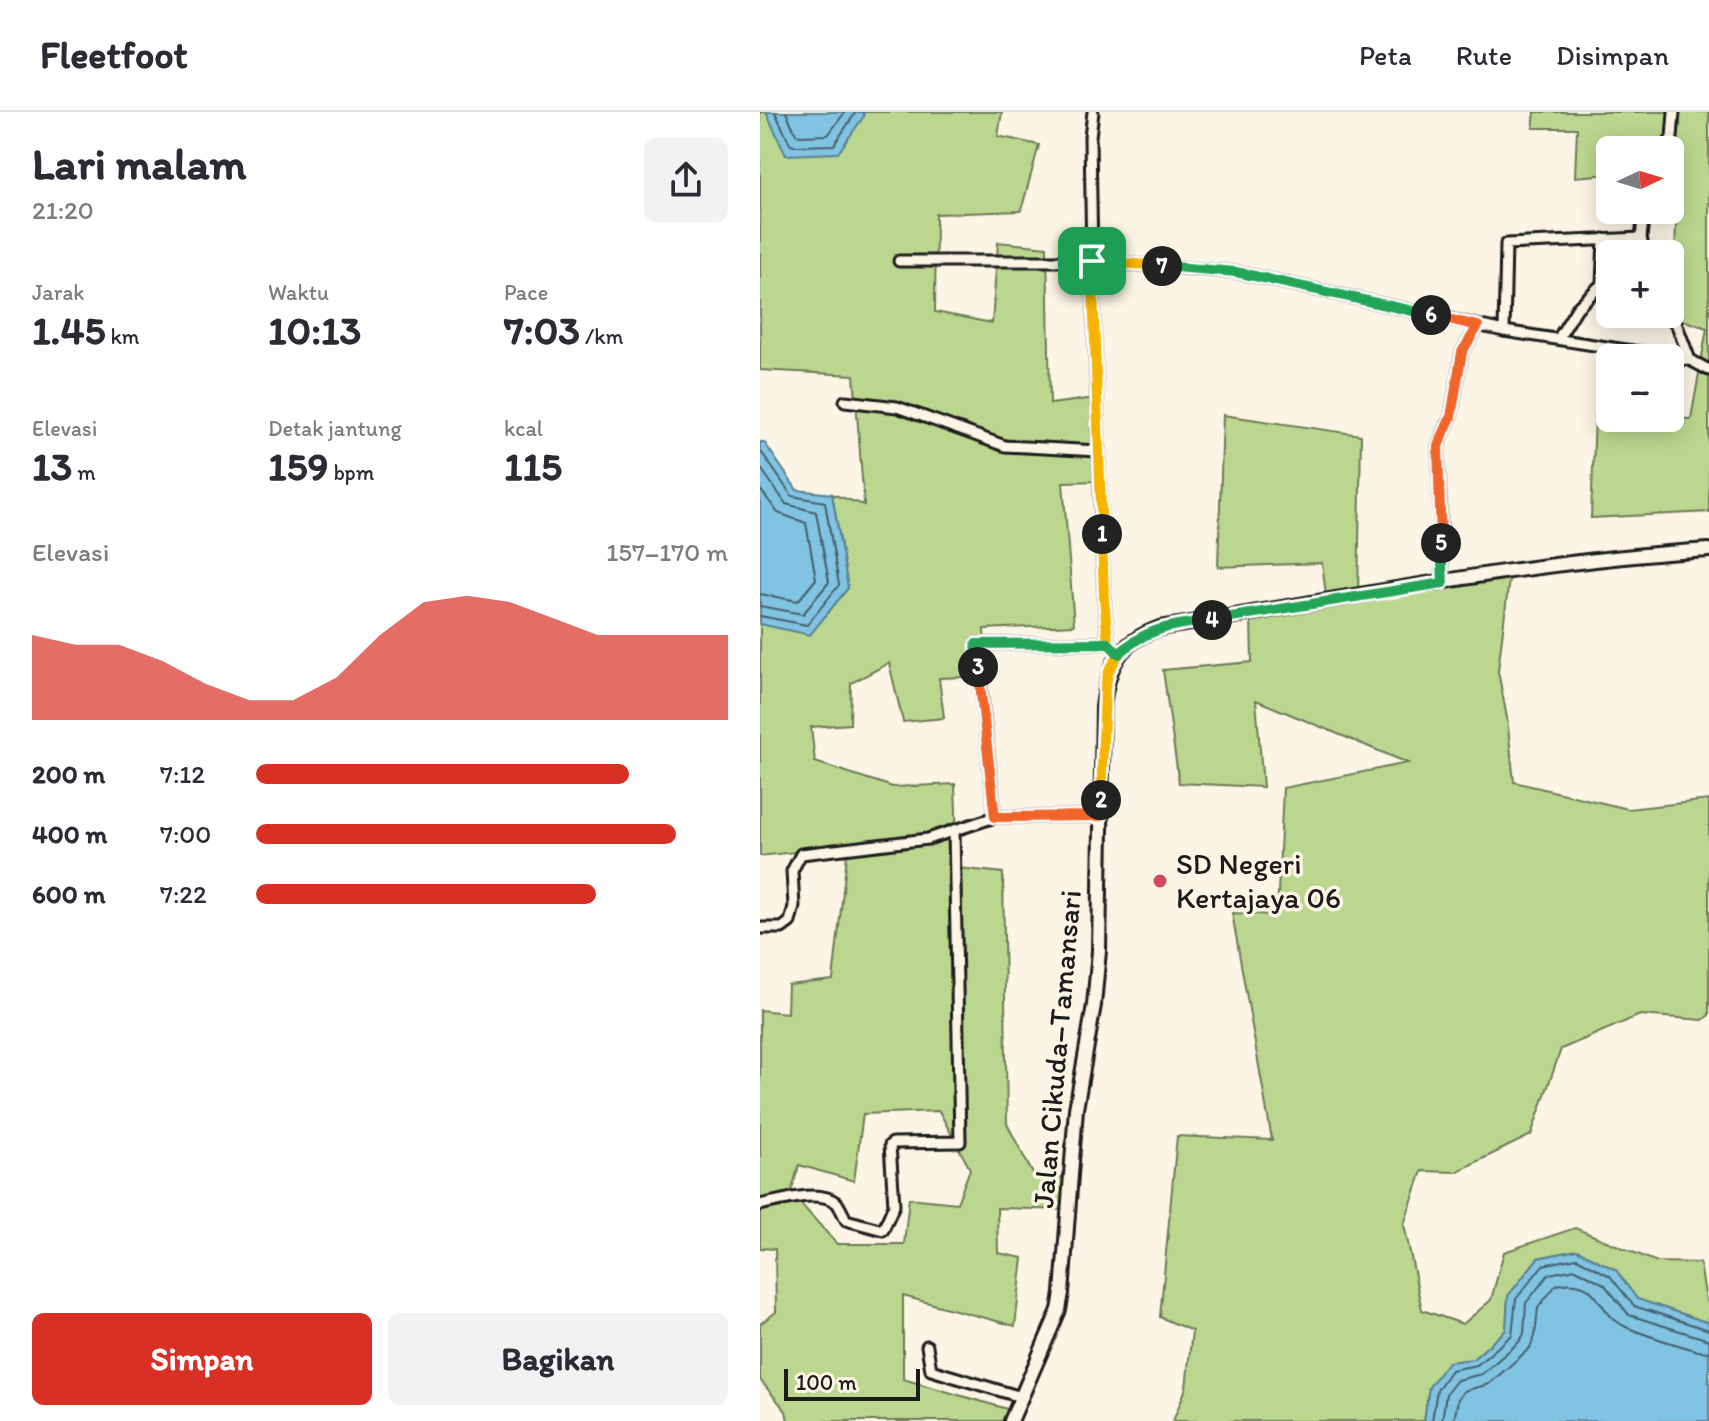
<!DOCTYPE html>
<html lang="id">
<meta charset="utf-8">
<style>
:root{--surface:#fff;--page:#f2f2f3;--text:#2b2b33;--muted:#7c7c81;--line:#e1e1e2;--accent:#d93025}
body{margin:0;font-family:Itim,sans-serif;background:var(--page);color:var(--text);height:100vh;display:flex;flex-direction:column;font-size:30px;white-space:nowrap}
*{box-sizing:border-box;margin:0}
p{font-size:26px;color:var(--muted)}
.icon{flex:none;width:44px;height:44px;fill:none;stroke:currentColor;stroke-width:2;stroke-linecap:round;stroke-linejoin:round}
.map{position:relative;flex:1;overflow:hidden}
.sheet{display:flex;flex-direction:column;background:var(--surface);width:760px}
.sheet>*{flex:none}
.needle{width:52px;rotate:86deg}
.buttons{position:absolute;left:836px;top:24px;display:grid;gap:16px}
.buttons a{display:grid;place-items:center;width:88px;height:88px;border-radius:12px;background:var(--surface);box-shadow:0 4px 20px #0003;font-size:40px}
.scale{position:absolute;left:24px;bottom:20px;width:136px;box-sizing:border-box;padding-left:8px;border:4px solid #1c1c1c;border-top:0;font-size:22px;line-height:28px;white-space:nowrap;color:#1c1c1c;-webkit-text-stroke:6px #fcf5e5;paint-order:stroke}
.pin{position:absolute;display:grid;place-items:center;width:68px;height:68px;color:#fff;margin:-34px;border-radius:16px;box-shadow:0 4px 12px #0006}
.km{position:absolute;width:40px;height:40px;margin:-20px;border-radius:50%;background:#222;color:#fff;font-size:22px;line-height:40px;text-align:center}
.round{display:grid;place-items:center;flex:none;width:84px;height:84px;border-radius:12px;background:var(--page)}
.head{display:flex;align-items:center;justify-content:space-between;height:136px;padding:0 32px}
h1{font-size:44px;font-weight:800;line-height:60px}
.figures{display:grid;grid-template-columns:repeat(3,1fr);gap:12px;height:136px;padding:8px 32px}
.figures div{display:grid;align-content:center}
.figures b{font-size:40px;font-weight:800}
.figures small{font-size:22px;font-weight:400}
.figures p{font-size:22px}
.chart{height:224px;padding:16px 32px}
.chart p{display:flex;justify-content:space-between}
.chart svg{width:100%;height:144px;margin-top:8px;fill:var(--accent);opacity:.7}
.cta{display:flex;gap:16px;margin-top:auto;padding:16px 32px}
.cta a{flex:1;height:92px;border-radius:12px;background:var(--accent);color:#fff;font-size:32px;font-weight:800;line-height:92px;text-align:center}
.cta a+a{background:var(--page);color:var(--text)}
ul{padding:0 32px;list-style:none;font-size:26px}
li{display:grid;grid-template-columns:128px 96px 1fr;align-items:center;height:60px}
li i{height:20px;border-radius:10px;background:var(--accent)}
header{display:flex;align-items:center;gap:48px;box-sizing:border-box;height:112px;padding:0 40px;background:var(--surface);border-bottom:2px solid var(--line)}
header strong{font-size:38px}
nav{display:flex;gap:44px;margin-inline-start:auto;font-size:28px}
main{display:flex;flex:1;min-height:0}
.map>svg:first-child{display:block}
.green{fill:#bbd78f;stroke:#6c7a56;stroke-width:2;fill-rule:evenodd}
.water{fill:#81c3e2;stroke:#598093;stroke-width:2}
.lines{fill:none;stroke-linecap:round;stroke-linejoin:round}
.shore{stroke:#445f6b;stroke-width:2}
.street-casing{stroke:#1c1c1c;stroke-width:15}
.secondary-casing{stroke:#1c1c1c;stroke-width:18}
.street{stroke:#fcf5e5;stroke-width:9}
.secondary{stroke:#fcf5e5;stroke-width:12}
.split-1-casing{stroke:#fff;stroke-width:16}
.split-2-casing{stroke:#fff;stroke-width:16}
.split-3-casing{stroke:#fff;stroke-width:16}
.split-4-casing{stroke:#fff;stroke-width:16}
.split-5-casing{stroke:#fff;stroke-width:16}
.split-6-casing{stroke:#fff;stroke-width:16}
.split-7-casing{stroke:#fff;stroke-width:16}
.split-8-casing{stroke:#fff;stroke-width:16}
.split-1{stroke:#f5b400;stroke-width:10}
.split-2{stroke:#f5b400;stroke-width:10}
.split-3{stroke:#f0652b;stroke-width:10}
.split-4{stroke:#22a559;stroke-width:10}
.split-5{stroke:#22a559;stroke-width:10}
.split-6{stroke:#f0652b;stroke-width:10}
.split-7{stroke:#22a559;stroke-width:10}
.split-8{stroke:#f5b400;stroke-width:10}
.poi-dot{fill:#d1495b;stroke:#fcf5e5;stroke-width:3}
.labels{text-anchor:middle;stroke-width:7;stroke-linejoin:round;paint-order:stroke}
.poi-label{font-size:30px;fill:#1c1c1c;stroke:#fcf5e5;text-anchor:start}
.street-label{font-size:30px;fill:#1c1c1c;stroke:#fcf5e5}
</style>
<header>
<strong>Fleetfoot</strong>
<nav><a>Peta</a><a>Rute</a><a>Disimpan</a></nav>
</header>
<main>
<section class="sheet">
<div class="head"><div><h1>Lari malam</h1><p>21:20</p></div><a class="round"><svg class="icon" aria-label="share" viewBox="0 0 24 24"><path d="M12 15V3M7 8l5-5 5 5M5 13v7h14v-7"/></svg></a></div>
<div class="figures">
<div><p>Jarak</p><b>1.45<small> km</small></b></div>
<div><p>Waktu</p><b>10:13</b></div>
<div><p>Pace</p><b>7:03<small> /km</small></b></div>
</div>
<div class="figures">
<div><p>Elevasi</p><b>13<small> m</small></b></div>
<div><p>Detak jantung</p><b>159<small> bpm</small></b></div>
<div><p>kcal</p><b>115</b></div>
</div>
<div class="chart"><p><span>Elevasi</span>157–170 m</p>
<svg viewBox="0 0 160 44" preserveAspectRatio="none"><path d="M0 44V18L10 21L20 21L30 26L40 33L50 38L60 38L70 31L80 18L90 8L100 6L110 8L120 13L130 18L140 18L150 18L160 18V44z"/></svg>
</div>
<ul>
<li><b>200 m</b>7:12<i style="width:79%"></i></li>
<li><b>400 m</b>7:00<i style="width:89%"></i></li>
<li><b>600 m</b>7:22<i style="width:72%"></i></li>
</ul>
<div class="cta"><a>Simpan</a><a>Bagikan</a></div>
</section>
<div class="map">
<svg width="949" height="1309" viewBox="0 0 949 1309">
<rect width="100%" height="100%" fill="#fcf5e5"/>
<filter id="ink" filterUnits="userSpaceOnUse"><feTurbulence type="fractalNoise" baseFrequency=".0125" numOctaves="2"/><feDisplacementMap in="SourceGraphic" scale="16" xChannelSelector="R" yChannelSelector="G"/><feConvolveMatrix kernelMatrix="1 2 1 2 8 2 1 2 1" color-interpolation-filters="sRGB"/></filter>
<g filter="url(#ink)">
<g class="green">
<path d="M 0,0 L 6,0 L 26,43 L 104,4 L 103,0 L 242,0 L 238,24 L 279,33 L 261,99 L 176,102 L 175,200 L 232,211 L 238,130 L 287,135 L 290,292 L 336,286 L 340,369 L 303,370 L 314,513 L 224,517 L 227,564 L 179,566 L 184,606 L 143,610 L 129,551 L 91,571 L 90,612 L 51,615 L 55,650 L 133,675 L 195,672 L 198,756 L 243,761 L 247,1012 L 273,1062 L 309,1066 L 307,1098 L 237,1096 L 238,1141 L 263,1146 L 255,1214 L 143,1184 L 143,1267 L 254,1299 L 251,1309 L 28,1309 L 26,1299 L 0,1268 L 0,1212 L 16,1200 L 15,1137 L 0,1136 L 0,898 L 27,901 L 28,873 L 73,868 L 88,734 L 0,744 L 0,512 L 50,522 L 88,476 L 72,382 L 104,393 L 94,263 L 0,258 ZM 179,999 L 210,1057 L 197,1091 L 149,1086 L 144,1132 L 77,1132 L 31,1081 L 39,1053 L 94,1069 L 103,1002 Z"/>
<path d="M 775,0 L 949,0 L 949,400 L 831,406 L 835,304 L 931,307 L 947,216 L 903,202 L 910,202 L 910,154 L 915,147 L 917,74 L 910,72 L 910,38 L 850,38 L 850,62 L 815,65 L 817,16 L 773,16 Z"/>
<path d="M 463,303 L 601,323 L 598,486 L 750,459 L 738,559 L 747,606 L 754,670 L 868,697 L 949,688 L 949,903 L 943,908 L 880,903 L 801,937 L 771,1023 L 696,1060 L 662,1059 L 644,1112 L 662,1198 L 703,1212 L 731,1188 L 744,1140 L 815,1116 L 897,1150 L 940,1151 L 946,1189 L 949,1190 L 949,1211 L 877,1187 L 856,1158 L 817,1138 L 778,1146 L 748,1184 L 746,1218 L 713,1247 L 669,1275 L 664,1309 L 413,1309 L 426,1276 L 432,1219 L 400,1205 L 417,1024 L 512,1028 L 472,801 L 517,803 L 523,676 L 648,651 L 496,588 L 503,675 L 419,671 L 403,558 L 492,550 L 491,506 L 567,492 L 562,451 L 458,455 Z"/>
</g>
<g class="water">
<path d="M 6,0 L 103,0 L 104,4 L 78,41 L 26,43 Z"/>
<path d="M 0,330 L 4,330 L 37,378 L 72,382 L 88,476 L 50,523 L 0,512 Z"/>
<path d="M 817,1138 L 856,1158 L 877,1187 L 949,1211 L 949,1309 L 664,1309 L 669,1275 L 688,1250 L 713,1247 L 746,1218 L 748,1184 L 778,1146 Z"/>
</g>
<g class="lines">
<g class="shore">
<path d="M 15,0 L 30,32 L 33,34 L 74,33 L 96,0"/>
<path d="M 26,0 L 36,22 L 40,24 L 68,23 L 85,0"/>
<path d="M 0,338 L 32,384 L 65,390 L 79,473 L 47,513 L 0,504"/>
<path d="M 0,355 L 26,392 L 56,400 L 69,470 L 43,502 L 0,494"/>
<path d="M 0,377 L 18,401 L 46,411 L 56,467 L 38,489 L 0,482"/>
<path d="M 672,1309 L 677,1278 L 691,1258 L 717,1253 L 752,1223 L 756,1187 L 783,1153 L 817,1146 L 850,1164 L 874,1194 L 949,1218"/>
<path d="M 682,1309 L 686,1282 L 697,1268 L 722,1262 L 759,1230 L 764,1222 L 766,1191 L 789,1162 L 816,1157 L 844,1172 L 869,1203 L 949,1228"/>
<path d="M 694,1309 L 698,1287 L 704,1279 L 729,1272 L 770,1236 L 775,1224 L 778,1196 L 796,1173 C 841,1163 835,1201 866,1215 C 889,1225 915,1232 938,1239 L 949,1240"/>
</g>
<defs>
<g id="street">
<path d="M 333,0 L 330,25 L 332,149 L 344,486 L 348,531 L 359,542"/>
<path d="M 903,38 L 912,26 L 914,0"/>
<path d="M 884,98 L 881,126 L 885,142"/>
<path d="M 139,149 L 332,149 L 476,160 L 744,219 L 930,248 L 949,258"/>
<path d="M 904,202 L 916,211 L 930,248"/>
<path d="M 744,219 L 746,132 L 881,126"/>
<path d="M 798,227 L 817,196 L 842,172 L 844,127"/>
<path d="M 85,289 L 137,295 L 245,334 L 338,339"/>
<path d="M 683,471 L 678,334 L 691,305 L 702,240 L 718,214"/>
<path d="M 235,705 L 216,532 L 348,531"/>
<path d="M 0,816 L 22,816 L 30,810 L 34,794 L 32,759 L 41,742 L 168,727 L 235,705 L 341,704"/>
<path d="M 0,1093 C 20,1089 59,1076 77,1091 C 80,1095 84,1104 86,1108 L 123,1118 L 134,1093 L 130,1033 L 133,1031 L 200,1030 L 194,718"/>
<path d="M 167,1234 L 171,1258 L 261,1285"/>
</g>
<path id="secondary" d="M 251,1309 L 299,1198 L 302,1181 L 316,997 L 334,893 L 339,839 L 343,595 C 348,553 359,530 400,516 C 582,488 765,449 949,438"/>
</defs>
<use href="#street" class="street-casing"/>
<use href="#secondary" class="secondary-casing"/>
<use href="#street" class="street"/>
<use href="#secondary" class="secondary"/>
</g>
</g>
<g class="lines" filter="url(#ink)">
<defs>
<path id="split-1" d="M 332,149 L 342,422"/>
<path id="split-2" d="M 341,688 L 345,575 L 349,559 L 359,542 L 348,531 L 344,486 L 342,422"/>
<path id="split-3" d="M 218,555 L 235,705 L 341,704 L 341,688"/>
<path id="split-4" d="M 218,555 L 216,532 L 348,531 L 359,542 C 386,515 416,513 452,508"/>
<path id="split-5" d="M 452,508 L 683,471 L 681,431"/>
<path id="split-6" d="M 671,203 L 718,214 L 702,240 L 691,305 L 678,334 L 681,431"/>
<path id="split-7" d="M 402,154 L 476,160 L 671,203"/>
<path id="split-8" d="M 332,149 L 402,154"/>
</defs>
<use href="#split-1" class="split-1-casing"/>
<use href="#split-2" class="split-2-casing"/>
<use href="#split-3" class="split-3-casing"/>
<use href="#split-4" class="split-4-casing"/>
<use href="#split-5" class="split-5-casing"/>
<use href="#split-6" class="split-6-casing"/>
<use href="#split-7" class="split-7-casing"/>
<use href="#split-8" class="split-8-casing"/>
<use href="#split-1" class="split-1"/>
<use href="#split-2" class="split-2"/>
<use href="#split-3" class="split-3"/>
<use href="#split-4" class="split-4"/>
<use href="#split-5" class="split-5"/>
<use href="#split-6" class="split-6"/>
<use href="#split-7" class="split-7"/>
<use href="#split-8" class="split-8"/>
</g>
<circle class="poi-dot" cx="400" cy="769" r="8"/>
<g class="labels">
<g class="poi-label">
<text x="416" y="762">SD Negeri<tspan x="416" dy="34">Kertajaya 06</tspan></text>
</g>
<g class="street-label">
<text transform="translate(297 937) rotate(-85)" y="10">Jalan Cikuda–Tamansari</text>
</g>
</g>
</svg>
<div class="buttons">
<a><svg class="needle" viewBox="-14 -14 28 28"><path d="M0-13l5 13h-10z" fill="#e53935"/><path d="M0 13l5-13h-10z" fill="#7c7c81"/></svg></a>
<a>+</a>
<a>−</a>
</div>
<div class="scale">100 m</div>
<div class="pin" style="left:332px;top:149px;background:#1e9e55"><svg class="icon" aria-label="arrive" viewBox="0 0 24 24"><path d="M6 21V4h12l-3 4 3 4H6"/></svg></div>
<b class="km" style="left:342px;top:422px">1</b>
<b class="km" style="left:341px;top:688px">2</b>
<b class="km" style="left:218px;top:555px">3</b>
<b class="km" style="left:452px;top:508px">4</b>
<b class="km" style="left:681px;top:431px">5</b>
<b class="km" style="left:671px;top:203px">6</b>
<b class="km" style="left:402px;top:154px">7</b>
</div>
</main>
